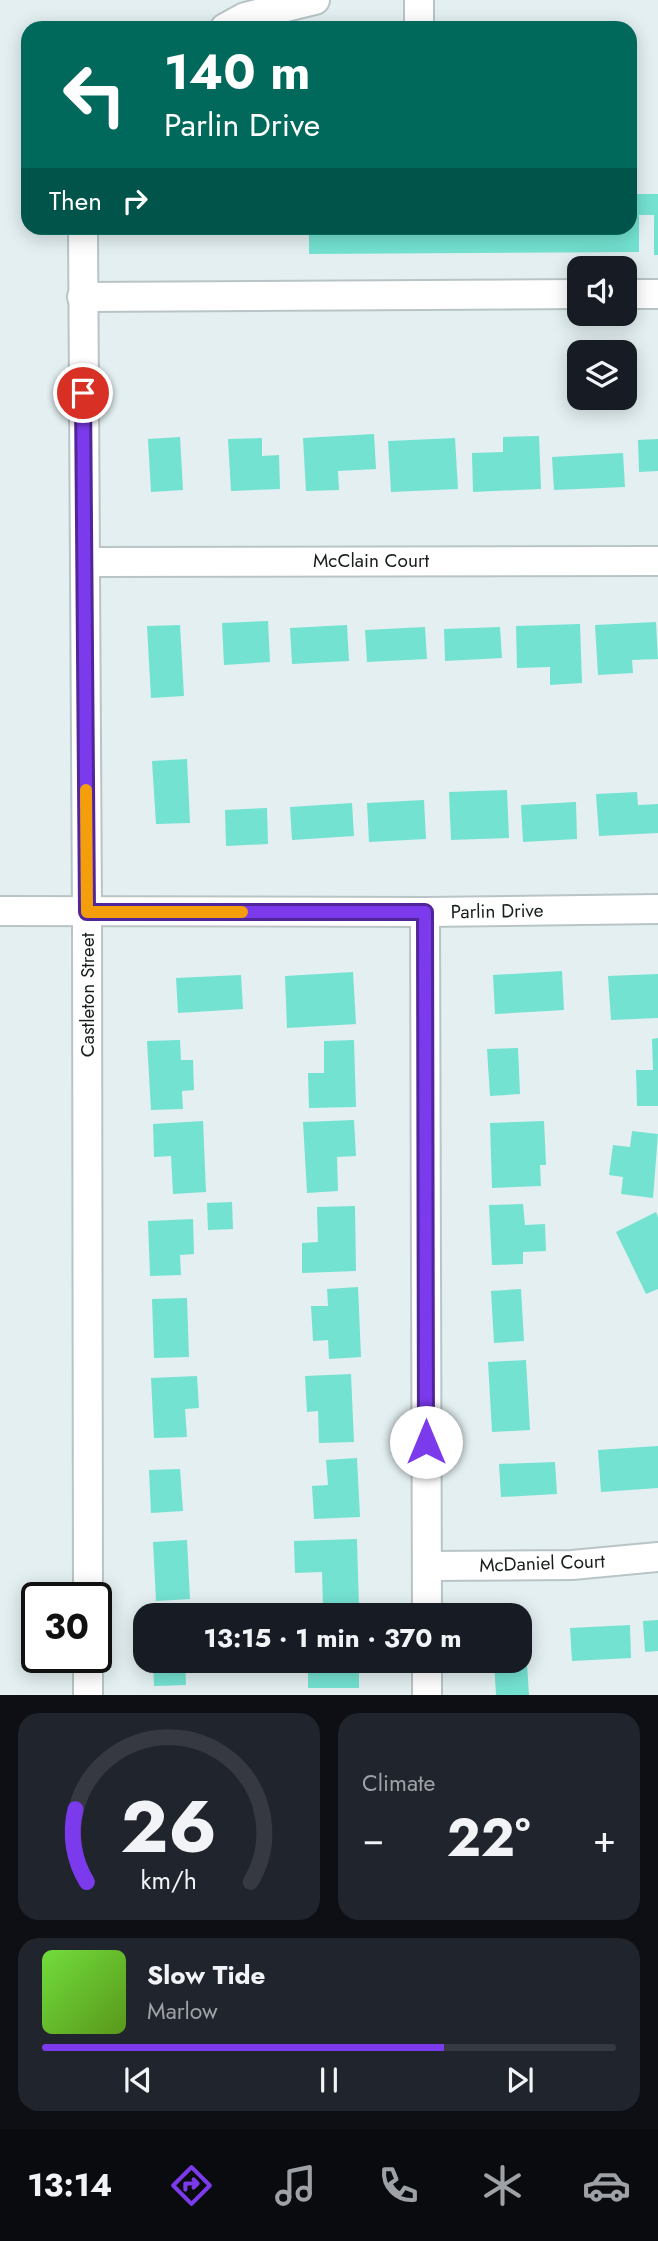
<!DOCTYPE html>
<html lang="en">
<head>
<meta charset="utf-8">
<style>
	:root { --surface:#171b24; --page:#20242c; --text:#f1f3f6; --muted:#9ea1a6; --line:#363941; --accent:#7c3aed }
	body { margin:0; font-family:Jost,sans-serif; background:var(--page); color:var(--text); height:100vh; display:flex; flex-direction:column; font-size:26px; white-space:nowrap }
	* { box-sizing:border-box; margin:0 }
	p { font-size:23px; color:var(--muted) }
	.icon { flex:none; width:38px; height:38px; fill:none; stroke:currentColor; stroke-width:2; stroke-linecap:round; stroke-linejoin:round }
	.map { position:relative; height:1695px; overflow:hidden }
	.panel { display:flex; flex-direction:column; gap:18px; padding:18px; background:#0d0f14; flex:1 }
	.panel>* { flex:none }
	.hud { position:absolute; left:21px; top:21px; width:616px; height:214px; border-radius:21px; box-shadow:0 4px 18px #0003; background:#00695c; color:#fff; overflow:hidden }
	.fabs { position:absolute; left:567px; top:256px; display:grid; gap:14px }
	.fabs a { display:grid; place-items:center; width:70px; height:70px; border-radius:14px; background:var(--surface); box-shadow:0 4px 18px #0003; font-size:35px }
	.speed { position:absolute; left:21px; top:1582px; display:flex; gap:14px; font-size:35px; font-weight:700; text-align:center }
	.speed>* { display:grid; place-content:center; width:91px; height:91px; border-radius:50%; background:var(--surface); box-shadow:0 4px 18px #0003; line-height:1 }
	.speed .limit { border:4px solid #111; border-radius:10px; background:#fff; color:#111 }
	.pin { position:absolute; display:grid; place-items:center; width:60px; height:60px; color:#fff; margin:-30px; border:4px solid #fff; border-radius:50%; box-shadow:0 2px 7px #0007 }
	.me { position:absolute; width:77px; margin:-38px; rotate:0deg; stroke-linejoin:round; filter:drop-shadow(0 0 5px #0008) }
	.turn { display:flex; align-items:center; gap:24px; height:147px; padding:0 28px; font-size:32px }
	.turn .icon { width:91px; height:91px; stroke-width:2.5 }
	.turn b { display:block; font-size:49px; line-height:60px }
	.then { display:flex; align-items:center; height:66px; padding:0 28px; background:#0003; gap:14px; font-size:26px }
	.big { font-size:52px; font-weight:700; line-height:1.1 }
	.panel .tile { flex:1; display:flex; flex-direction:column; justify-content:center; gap:10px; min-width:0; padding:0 24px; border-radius:21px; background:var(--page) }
	.panel .dial { align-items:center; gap:0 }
	.dial svg { height:182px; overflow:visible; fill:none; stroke:var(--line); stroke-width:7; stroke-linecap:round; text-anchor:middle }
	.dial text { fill:var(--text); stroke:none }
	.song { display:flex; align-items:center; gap:21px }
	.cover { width:84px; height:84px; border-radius:10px; background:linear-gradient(135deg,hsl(100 70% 55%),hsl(90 70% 35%)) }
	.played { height:7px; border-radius:4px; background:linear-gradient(90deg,var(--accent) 70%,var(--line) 70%) }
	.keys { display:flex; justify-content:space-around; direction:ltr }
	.heat { display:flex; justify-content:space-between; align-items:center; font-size:38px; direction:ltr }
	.panel .tiles { flex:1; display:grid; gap:18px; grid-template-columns:1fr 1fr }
	.tile:last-child { grid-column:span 2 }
	.trip { position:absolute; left:133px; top:1603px; width:399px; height:70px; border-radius:21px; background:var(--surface); box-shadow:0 4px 18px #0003; font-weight:700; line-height:70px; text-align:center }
	.tabs { display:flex; height:112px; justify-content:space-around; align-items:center; background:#090b0e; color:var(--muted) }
	.tabs .icon { width:49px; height:49px }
	.tabs .on { color:var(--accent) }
	.tabs b { font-size:32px; color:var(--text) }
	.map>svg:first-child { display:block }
	.building { fill:#74e2d1 }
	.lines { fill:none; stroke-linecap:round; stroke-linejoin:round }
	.minor-casing { stroke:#b9c4c6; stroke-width:32 }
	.minor { stroke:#fff; stroke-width:28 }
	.route-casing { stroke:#51269a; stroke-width:18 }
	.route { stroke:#7c3aed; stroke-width:12 }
	.slow { stroke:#f59e0b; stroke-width:12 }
	.labels { text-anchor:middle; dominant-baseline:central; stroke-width:5; stroke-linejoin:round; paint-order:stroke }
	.street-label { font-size:19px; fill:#171c1c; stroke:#fff }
</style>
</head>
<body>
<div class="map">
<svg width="658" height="1695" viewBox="0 0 658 1695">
	<rect width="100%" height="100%" fill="#e3eff1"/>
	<g class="building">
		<polygon points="630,194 658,194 658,255 654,255 654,215 639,215 639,252 309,254 309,230 266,230 266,228 630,228"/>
		<polygon points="374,434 376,469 338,471 339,490 306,491 303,438"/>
		<polygon points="539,436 541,489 473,492 472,453 503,452 503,437"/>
		<polygon points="180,437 183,490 151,492 148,439"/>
		<polygon points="262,438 262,456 279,455 280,489 231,491 228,439"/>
		<polygon points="455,438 458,489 391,492 388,441"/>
		<polygon points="658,439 658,471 639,472 638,440"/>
		<polygon points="623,453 625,487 554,490 552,457"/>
		<polygon points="268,621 270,662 224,665 222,623"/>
		<polygon points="656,622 658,659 632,660 633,673 598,675 595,625"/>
		<polygon points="580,624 582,683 550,685 550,667 517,668 516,626"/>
		<polygon points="180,625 184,696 151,698 147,626"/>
		<polygon points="347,625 349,661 292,664 290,628"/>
		<polygon points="425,627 427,659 367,662 365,630"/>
		<polygon points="500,627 502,658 445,661 444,629"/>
		<polygon points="187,759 190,823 156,824 152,761"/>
		<polygon points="507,790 509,838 451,840 449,792"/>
		<polygon points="637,792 638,805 658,804 658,833 599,836 596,794"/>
		<polygon points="424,800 426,839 369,842 367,803"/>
		<polygon points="576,802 577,839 523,842 521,805"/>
		<polygon points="352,803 354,836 292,840 290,807"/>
		<polygon points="267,808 268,844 226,846 225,810"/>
		<polygon points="562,971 564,1010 495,1014 493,975"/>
		<polygon points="353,972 356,1024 287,1028 285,976"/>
		<polygon points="658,974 658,1018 611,1020 608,976"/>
		<polygon points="241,975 243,1009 178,1013 176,978"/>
		<polygon points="658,1038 658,1106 637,1106 636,1070 653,1070 652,1039"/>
		<polygon points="180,1040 181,1060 193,1060 194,1090 182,1091 183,1109 151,1110 147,1041"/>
		<polygon points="354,1040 356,1107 309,1108 308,1073 324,1073 324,1041"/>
		<polygon points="518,1048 520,1094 490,1096 487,1049"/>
		<polygon points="354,1120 356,1156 337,1157 338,1191 307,1193 303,1122"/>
		<polygon points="203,1121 206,1192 173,1194 171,1156 154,1157 153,1124"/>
		<polygon points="544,1121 546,1165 540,1165 541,1186 492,1188 490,1123"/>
		<polygon points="632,1131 658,1134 653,1198 621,1194 623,1177 609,1175 613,1145 630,1147"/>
		<polygon points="232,1202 233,1229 208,1230 207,1203"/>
		<polygon points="523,1204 525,1225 545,1224 546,1251 523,1252 523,1264 492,1265 489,1205"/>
		<polygon points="355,1206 356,1271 302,1273 302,1243 318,1242 317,1207"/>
		<polygon points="656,1212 658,1217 658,1289 646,1294 616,1232"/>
		<polygon points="193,1219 194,1254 180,1255 181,1275 150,1276 148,1221"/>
		<polygon points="358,1287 361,1357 329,1359 328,1340 313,1341 311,1306 328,1306 327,1289"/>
		<polygon points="521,1289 524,1341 494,1343 491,1291"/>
		<polygon points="187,1298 189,1357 154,1358 152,1299"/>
		<polygon points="526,1360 530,1430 492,1432 488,1362"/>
		<polygon points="351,1374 354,1442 319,1443 318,1411 307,1412 305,1376"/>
		<polygon points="197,1376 199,1408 185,1409 187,1437 154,1438 151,1378"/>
		<polygon points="658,1446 658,1488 601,1492 598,1450"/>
		<polygon points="357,1458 360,1517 314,1519 312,1486 328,1485 326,1460"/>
		<polygon points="555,1462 557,1494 501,1497 499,1464"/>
		<polygon points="180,1469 183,1511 151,1513 149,1470"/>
		<polygon points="357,1539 359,1607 323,1608 322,1572 295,1573 294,1541"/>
		<polygon points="187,1540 190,1599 156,1601 153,1542"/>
		<polygon points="658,1620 658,1651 645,1652 643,1621"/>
		<polygon points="630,1625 631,1658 572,1661 570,1628"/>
		<polygon points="525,1632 529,1695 496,1695 494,1661 520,1661 520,1633"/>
		<polygon points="153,1661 185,1661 186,1685 154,1686"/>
		<rect x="308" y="1661" width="51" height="27"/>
	</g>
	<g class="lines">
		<g class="minor-casing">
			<g id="minor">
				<polyline points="225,28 245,17 315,0"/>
				<polyline points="419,28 419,0"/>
				<polyline points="83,228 87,912 88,1598"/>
				<polyline points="625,294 658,294"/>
				<polyline points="82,297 579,294"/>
				<polyline points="85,562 658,561"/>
				<polyline points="0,911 425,912 658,909"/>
				<polyline points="425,912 427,1615"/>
				<polyline points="427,1566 572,1565 658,1557"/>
				<polyline points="88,1657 88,1695"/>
				<polyline points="427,1661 427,1695"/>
			</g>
		</g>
		<use href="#minor" class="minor"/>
	</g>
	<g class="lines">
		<g class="route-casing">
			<polyline id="route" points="83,393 87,912 425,912 426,1442"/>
		</g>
		<use href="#route" class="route"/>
		<polyline class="slow" points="86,790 87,912 242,912"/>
	</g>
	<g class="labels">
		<g class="street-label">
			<text x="371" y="560">McClain Court</text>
			<text transform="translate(497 911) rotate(-1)">Parlin Drive</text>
			<text transform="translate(87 995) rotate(-90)">Castleton Street</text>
			<text transform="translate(542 1563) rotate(-2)">McDaniel Court</text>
		</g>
	</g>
</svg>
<div class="fabs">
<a><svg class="icon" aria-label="sound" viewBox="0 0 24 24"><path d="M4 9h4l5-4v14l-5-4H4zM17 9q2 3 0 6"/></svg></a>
<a><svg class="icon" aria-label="layers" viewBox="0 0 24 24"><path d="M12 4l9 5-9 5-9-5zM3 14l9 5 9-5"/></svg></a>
</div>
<div class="speed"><div class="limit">30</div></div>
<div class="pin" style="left:83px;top:393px;background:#d93025"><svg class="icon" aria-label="arrive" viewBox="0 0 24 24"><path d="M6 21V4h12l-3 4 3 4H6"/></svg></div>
<svg class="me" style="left:426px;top:1442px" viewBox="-20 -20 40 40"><circle r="19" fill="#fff"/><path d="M0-13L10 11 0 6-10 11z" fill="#7c3aed"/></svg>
<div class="trip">13:15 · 1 min · 370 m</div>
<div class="hud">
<div class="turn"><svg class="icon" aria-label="left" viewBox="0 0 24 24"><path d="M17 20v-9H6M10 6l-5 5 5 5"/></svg><div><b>140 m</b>Parlin Drive</div></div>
<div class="then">Then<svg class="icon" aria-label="right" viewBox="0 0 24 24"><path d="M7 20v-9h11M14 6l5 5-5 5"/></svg></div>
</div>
</div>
<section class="panel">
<div class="tiles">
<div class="tile dial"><svg viewBox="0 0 100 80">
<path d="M14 69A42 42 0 1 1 86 69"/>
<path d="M14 69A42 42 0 0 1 9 37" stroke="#7c3aed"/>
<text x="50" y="56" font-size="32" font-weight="700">26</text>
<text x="50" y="72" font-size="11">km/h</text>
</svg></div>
<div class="tile"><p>Climate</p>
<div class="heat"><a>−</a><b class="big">22°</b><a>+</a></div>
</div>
<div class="tile">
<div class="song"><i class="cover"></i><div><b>Slow Tide</b><p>Marlow</p></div></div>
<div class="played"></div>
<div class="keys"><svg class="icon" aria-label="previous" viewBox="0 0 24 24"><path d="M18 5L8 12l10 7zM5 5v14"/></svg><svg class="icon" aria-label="pause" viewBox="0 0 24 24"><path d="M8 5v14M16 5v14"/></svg><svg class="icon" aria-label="next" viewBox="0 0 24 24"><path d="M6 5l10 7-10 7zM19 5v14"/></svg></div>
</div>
</div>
</section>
<nav class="tabs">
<b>13:14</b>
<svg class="icon on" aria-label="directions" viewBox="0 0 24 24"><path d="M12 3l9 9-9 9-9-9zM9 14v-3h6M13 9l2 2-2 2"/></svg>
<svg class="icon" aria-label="music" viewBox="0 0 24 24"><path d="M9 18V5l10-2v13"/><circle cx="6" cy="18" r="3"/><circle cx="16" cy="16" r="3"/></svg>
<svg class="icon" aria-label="phone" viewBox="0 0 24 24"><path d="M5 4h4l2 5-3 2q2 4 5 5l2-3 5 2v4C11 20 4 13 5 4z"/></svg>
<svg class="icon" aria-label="climate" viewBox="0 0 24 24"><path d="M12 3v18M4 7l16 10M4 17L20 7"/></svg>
<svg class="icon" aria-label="car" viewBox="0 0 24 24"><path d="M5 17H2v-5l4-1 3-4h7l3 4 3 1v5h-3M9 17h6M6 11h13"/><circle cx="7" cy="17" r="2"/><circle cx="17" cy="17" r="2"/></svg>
</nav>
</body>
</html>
